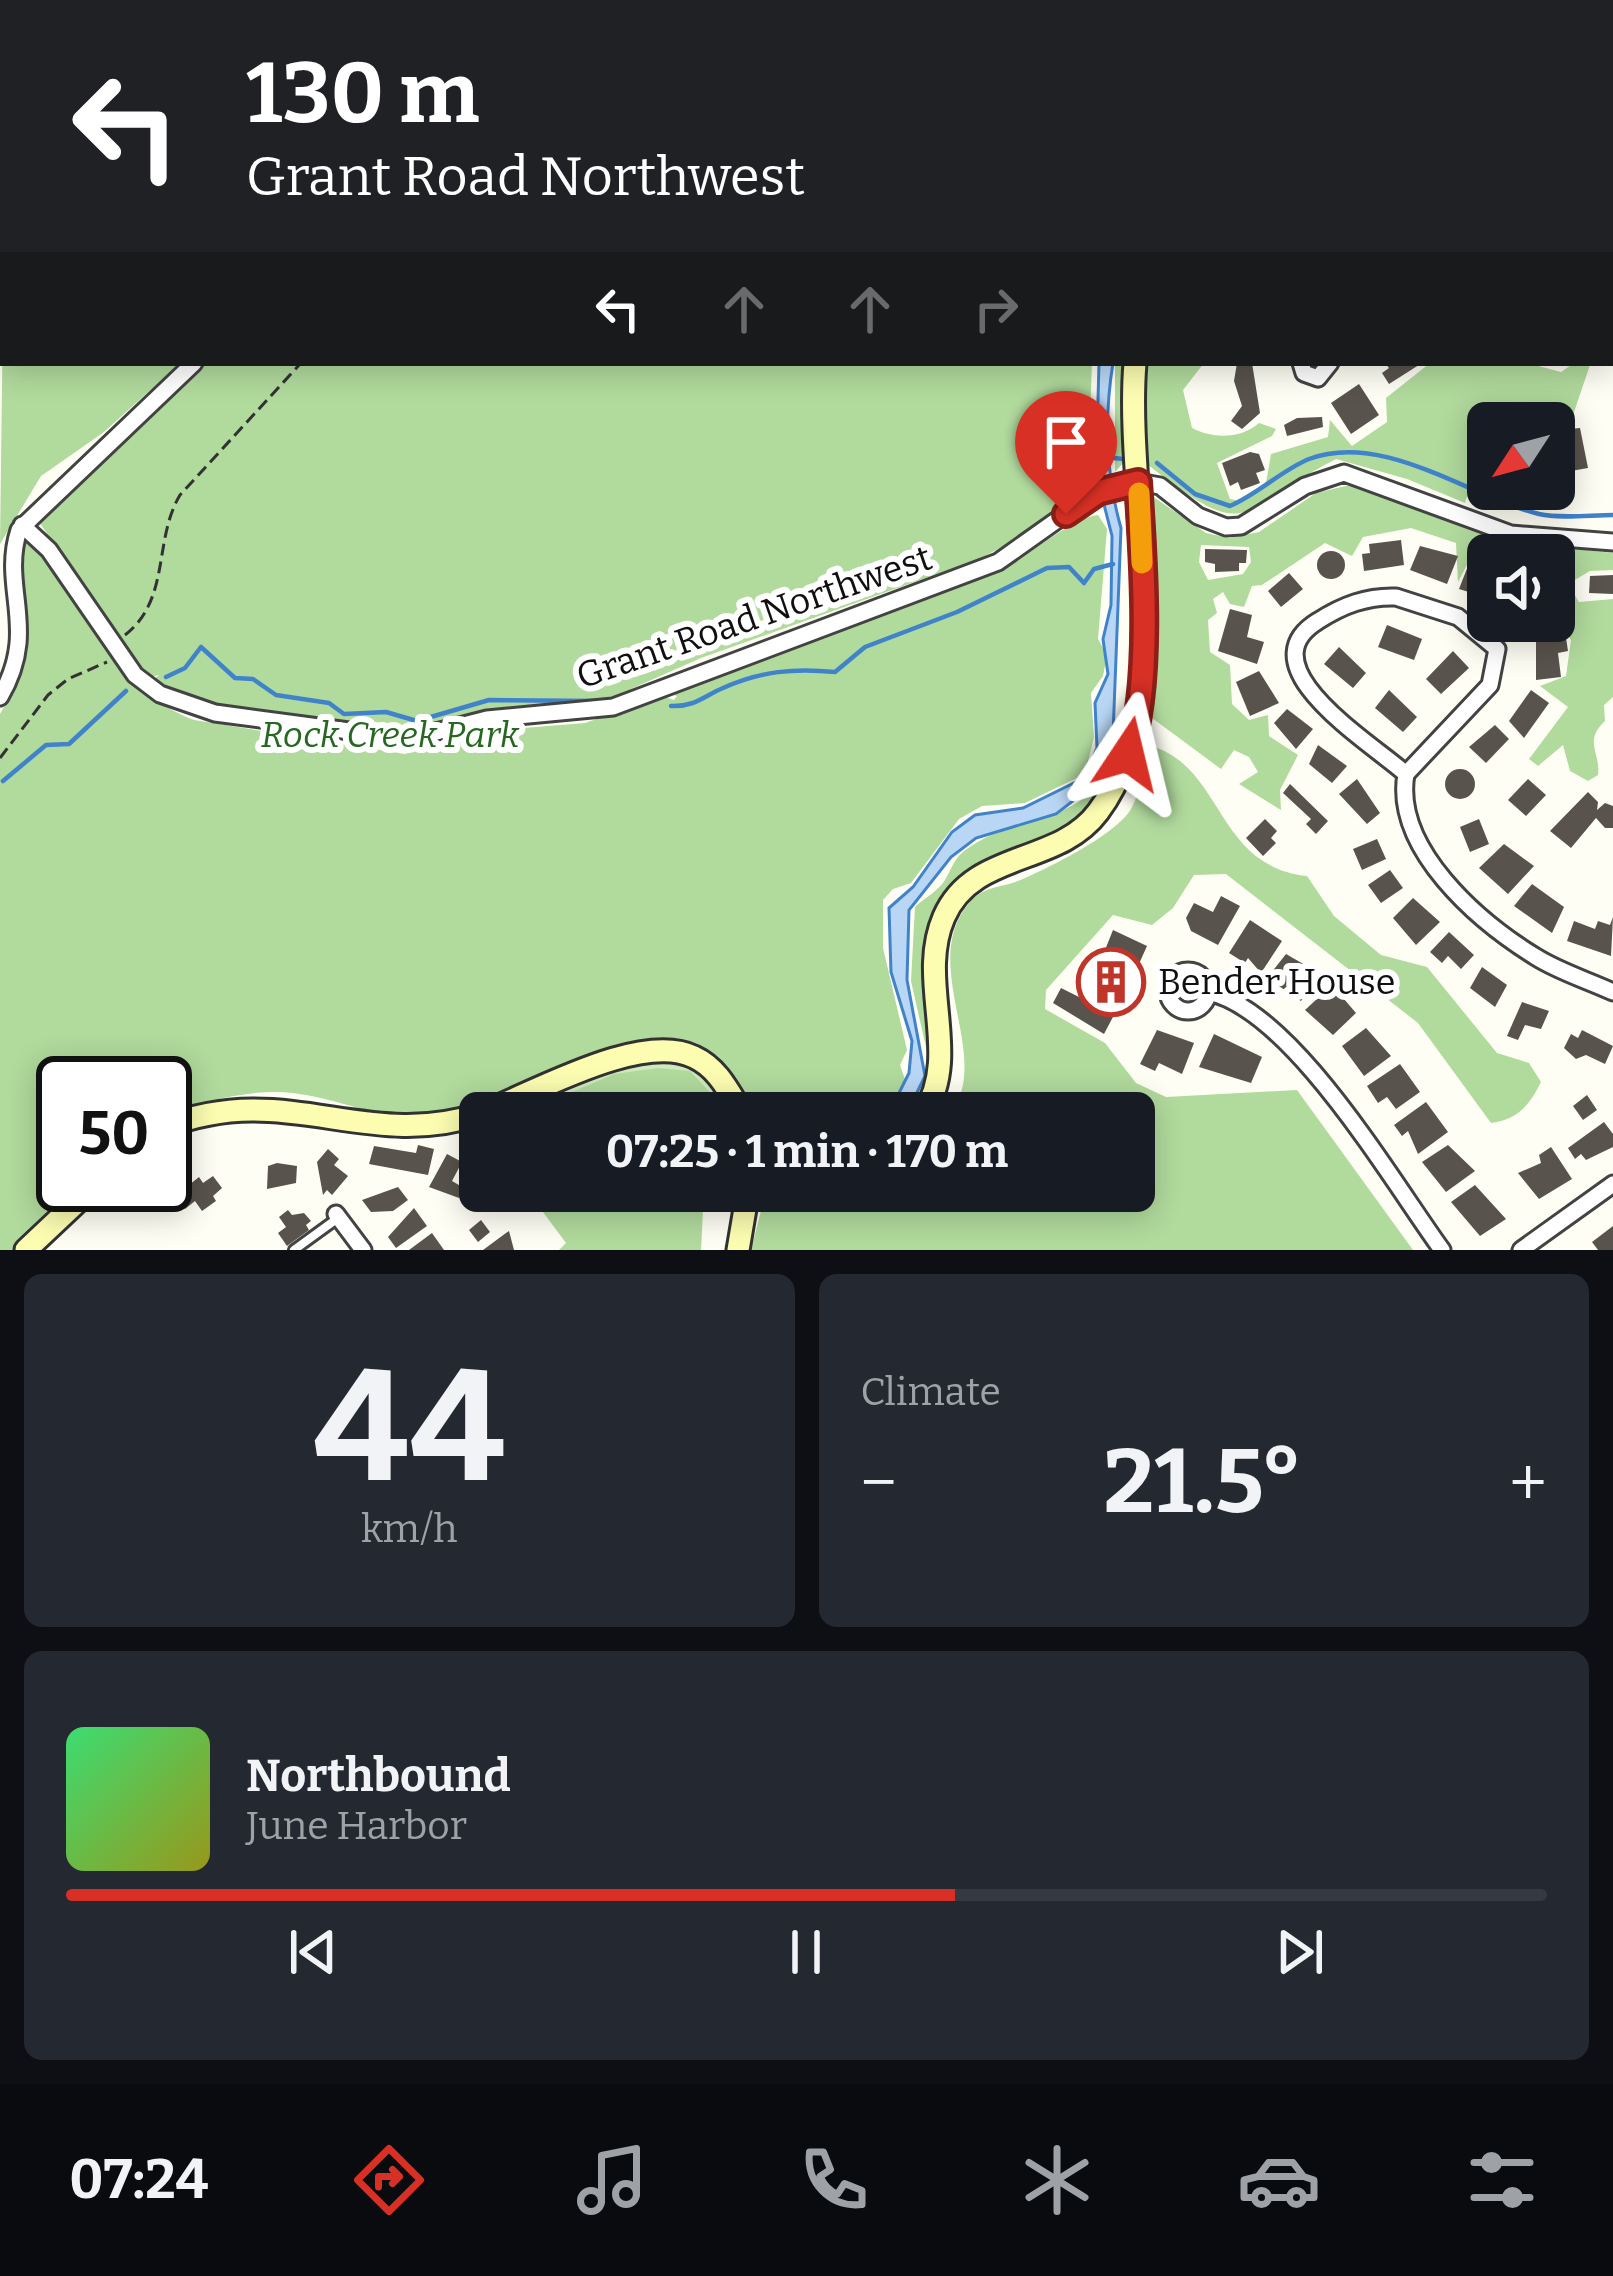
<!DOCTYPE html>
<html lang="en">
<head>
<meta charset="utf-8">
<style>
	:root { --surface:#171b24; --page:#242831; --text:#f1f3f6; --muted:#9ea1a6; --line:#363941; --accent:#d93025 }
	body { margin:0; font-family:Bitter,serif; background:var(--page); color:var(--text); height:100vh; display:flex; flex-direction:column; font-size:45px; white-space:nowrap }
	* { box-sizing:border-box; margin:0 }
	p { font-size:39px; color:var(--muted) }
	.icon { flex:none; width:66px; height:66px; fill:none; stroke:currentColor; stroke-width:2; stroke-linecap:round; stroke-linejoin:round }
	.map { position:relative; height:1250px; overflow:hidden }
	.panel { display:flex; flex-direction:column; gap:24px; padding:24px; background:#0d0f14; flex:1 }
	.panel>* { flex:none }
	.banner { position:absolute; left:0px; top:0px; width:1614px; height:366px; box-shadow:0 6px 30px #0003; background:#202124; color:#fff; overflow:hidden }
	.needle { width:78px; rotate:234deg }
	.buttons { position:absolute; left:1467px; top:402px; display:grid; gap:24px }
	.buttons a { display:grid; place-items:center; width:108px; height:108px; border-radius:18px; background:var(--surface); box-shadow:0 6px 30px #0003; font-size:60px }
	.speed { position:absolute; left:36px; top:1056px; display:flex; gap:24px; font-size:60px; font-weight:700; text-align:center }
	.speed>* { display:grid; place-content:center; width:156px; height:156px; border-radius:50%; background:var(--surface); box-shadow:0 6px 30px #0003; line-height:1 }
	.speed .limit { border:6px solid #111; border-radius:18px; background:#fff; color:#111 }
	.pin { position:absolute; display:grid; place-items:center; width:102px; height:102px; color:#fff; margin:-123px -51px; border-radius:50% 50% 50% 0; rotate:-45deg; box-shadow:0 0 12px #0007 }
	.pin .icon { rotate:45deg }
	.me { position:absolute; width:132px; margin:-66px; rotate:10deg; stroke-linejoin:round; filter:drop-shadow(0 0 9px #0008) }
	.turn { display:flex; align-items:center; gap:42px; height:252px; padding:0 48px; font-size:54px }
	.turn .icon { width:156px; height:156px; stroke-width:2.5 }
	.turn b { display:block; font-size:84px; line-height:102px }
	.lanes { display:flex; align-items:center; height:114px; padding:0 48px; background:#0003; justify-content:center; gap:60px; direction:ltr }
	.lanes .off { opacity:.35 }
	.big { font-size:90px; font-weight:700; line-height:1.1 }
	.panel .tile { flex:1; display:flex; flex-direction:column; justify-content:center; gap:18px; min-width:0; padding:0 42px; border-radius:18px; background:var(--page) }
	.panel .dial { align-items:center; gap:0 }
	.dial b { font-size:156px; line-height:1 }
	.song { display:flex; align-items:center; gap:36px }
	.cover { width:144px; height:144px; border-radius:18px; background:linear-gradient(135deg,hsl(140 70% 55%),hsl(60 70% 35%)) }
	.played { height:12px; border-radius:6px; background:linear-gradient(90deg,var(--accent) 60%,var(--line) 60%) }
	.keys { display:flex; justify-content:space-around; direction:ltr }
	.heat { display:flex; justify-content:space-between; align-items:center; font-size:66px; direction:ltr }
	.panel .tiles { flex:1; display:grid; gap:24px; grid-template-columns:1fr 1fr }
	.tile:last-child { grid-column:span 2 }
	.trip { position:absolute; left:459px; top:1092px; width:696px; height:120px; border-radius:18px; background:var(--surface); box-shadow:0 6px 30px #0003; font-weight:700; line-height:120px; text-align:center }
	.dock { display:flex; height:192px; justify-content:space-around; align-items:center; background:#090b0e; color:var(--muted) }
	.dock .icon { width:84px; height:84px }
	.dock .selected { color:var(--accent) }
	.dock b { font-size:54px; color:var(--text) }
	.map>svg:first-child { display:block }
	.green { fill:#cfeabd }
	.forest { fill:#b1da9d; fill-rule:evenodd }
	.water { fill:#b9d7f5; stroke:#4183cb; stroke-width:3 }
	.lines { fill:none; stroke-linecap:round; stroke-linejoin:round }
	.stream { stroke:#4183cb; stroke-width:4.5 }
	.building { fill:#59534d }
	.lane-casing { stroke:#434343; stroke-width:14 }
	.street-casing { stroke:#434343; stroke-width:21 }
	.secondary-casing { stroke:#323232; stroke-width:27 }
	.path { stroke:#323232; stroke-width:3; stroke-dasharray:12 6; stroke-linecap:butt }
	.lane { stroke:#fff; stroke-width:8 }
	.street { stroke:#fff; stroke-width:15 }
	.secondary { stroke:#fcfdb1; stroke-width:21 }
	.route-casing { stroke:#8d1f18; stroke-width:30 }
	.route { stroke:#d93025; stroke-width:21 }
	.slow { stroke:#f59e0b; stroke-width:21 }
	.labels { text-anchor:middle; dominant-baseline:central; stroke-width:12; stroke-linejoin:round; paint-order:stroke }
	.street-label { font-size:36px; fill:#101010; stroke:#fff }
	.park-label { font-size:36px; font-style:italic; fill:#266820; stroke:#fff }
	.poi-label { font-size:36px; fill:#101010; stroke:#fff; text-anchor:start }
</style>
</head>
<body>
<div class="map">
<svg width="1613" height="1250" viewBox="0 0 1613 1250">
	<rect width="100%" height="100%" fill="#fffef4"/>
	<polygon class="green" points="674,1054 712,1077 734,1113 496,1113 598,1068"/>
	<g class="forest">
		<polygon points="363,0 1256,0 1258,3 363,3"/>
		<polygon points="3,309 3,363 180,363 104,432 41,476 0,544"/>
		<path d="M205,363H1092L1088,470L1094,479L1019,538L979,559L701,658L615,696L586,703L488,709L411,730H386C311,717 220,720 154,679L159,675L151,677L143,671L39,522Z"/>
		<polygon points="1115,363 1124,363 1126,460 1115,472"/>
		<path d="M1145,363H1204L1183,390L1192,428C1213,439 1241,439 1259,423L1276,429L1272,436L1217,463L1230,499L1240,501L1266,483L1271,454L1328,437L1330,420L1352,446L1387,422L1386,398L1430,363H1527L1561,372L1574,363L1590,365L1572,418L1488,423L1465,503L1407,479L1336,459C1233,512 1253,547 1147,464Z"/>
		<path d="M1354,484L1502,541L1613,553V570L1590,571L1573,581L1571,589L1579,602L1613,599V697L1604,705L1605,721C1583,741 1601,753 1598,775L1588,781L1570,771L1563,745L1538,766L1529,759L1568,707L1540,686L1566,676L1571,640L1565,631L1531,637L1554,621V555H1488V563L1471,557L1458,582L1456,543L1411,528L1363,537L1352,556L1325,543L1262,585L1252,586L1244,607L1230,604L1223,592L1213,599L1217,613L1208,620L1210,652L1230,665L1232,704L1249,720L1268,715L1269,736L1298,755L1280,790L1281,810L1239,784L1258,772L1249,757L1234,750L1221,769L1152,718V496L1206,533L1229,538L1259,532L1316,493ZM1201,545L1249,547L1251,562L1243,574L1208,580L1199,562Z"/>
		<path d="M1098,515L1107,529L1098,639L1107,655L1103,676L1091,693L1094,737L1085,774L1025,803L982,806L959,819L911,883L893,889L883,900V948L907,1050L900,1065L907,1085C891,1104 853,1120 827,1113C814,1110 797,1097 783,1092L750,1103C730,1075 708,1038 668,1038C584,1038 515,1103 433,1115C383,1123 346,1100 299,1094C257,1087 204,1100 165,1117V1083H63V1185H80L14,1250H0V714C49,631 8,615 24,536C90,600 99,683 194,720L405,754L474,732L585,723L662,696L674,700L677,696L668,693L992,575C1020,561 1075,516 1098,515Z"/>
		<path d="M1122,729C1121,748 1115,765 1105,782C1060,862 976,832 938,902C908,956 938,1010 930,1065L911,981L915,907C923,899 935,893 943,883C950,873 953,860 963,852C1020,806 1107,833 1116,730Z"/>
		<path d="M1151,746C1224,767 1215,866 1307,876L1334,916L1381,955L1427,967L1497,1053L1529,1063L1541,1082C1529,1106 1518,1119 1491,1123L1418,1023L1226,874L1194,875L1173,908L1152,925L1113,915L1046,990L1045,1009L1105,1043L1136,1083L1166,1097L1297,1090L1413,1250H751L764,1199L772,1191H1134V1113H950C995,1058 916,963 970,902C984,886 1000,888 1018,881C1045,870 1120,833 1132,807C1141,789 1145,766 1151,746Z"/>
		<polygon points="658,1068 690,1071 718,1101 721,1113 524,1113 614,1074"/>
		<polygon points="537,1191 704,1191 701,1250 559,1250 566,1243 537,1204"/>
	</g>
	<path class="water" d="M1099,363H1113C1104,417 1106,476 1121,528L1113,735L1102,767L1082,794L1056,814L976,838L951,857L909,910L907,980L925,1076L910,1107L865,1113L894,1103L909,1073L912,1041L891,972L889,908L913,887L952,832L975,815L1023,808L1084,778L1097,748L1095,703L1108,674L1103,639L1111,605L1112,536L1096,473Z"/>
	<g class="lines">
		<g class="stream">
			<polyline points="1105,457 1123,459"/>
			<path d="M1157,463L1195,494L1230,506C1258,494 1282,470 1309,459C1384,431 1469,497 1539,514C1561,519 1590,515 1613,515"/>
			<polyline points="166,677 185,668 201,647 235,678 253,679 276,695 329,703 344,714 386,712 417,721 489,700 598,701"/>
			<path d="M671,706C695,707 704,696 723,688C761,671 794,668 835,672L865,647L957,612L1047,568L1069,567L1084,583L1094,569L1113,564"/>
			<polyline points="3,781 46,745 69,744 126,691"/>
		</g>
	</g>
	<g class="building">
		<polygon points="1237,363 1252,363 1260,413 1242,429 1231,421 1242,406 1234,381"/>
		<polygon points="1385,363 1422,363 1389,384 1382,373 1389,368"/>
		<polygon points="1359,384 1379,415 1351,434 1331,403"/>
		<polygon points="1322,417 1323,427 1287,436 1284,425 1297,418"/>
		<polygon points="1569,422 1570,429 1580,428 1588,468 1571,471 1569,459 1554,455 1554,425"/>
		<polygon points="1250,452 1259,454 1265,470 1256,473 1260,483 1241,490 1238,482 1230,486 1222,463"/>
		<polygon points="1401,540 1404,565 1364,571 1362,554 1370,553 1369,544"/>
		<polygon points="1420,546 1458,556 1447,584 1410,570"/>
		<polygon points="1205,549 1247,550 1246,563 1239,563 1239,571 1215,572 1215,564 1205,562"/>
		<circle cx="1331" cy="565" r="14"/>
		<polygon points="1468,566 1488,577 1488,598 1459,589"/>
		<polygon points="1289,573 1303,589 1281,607 1268,591"/>
		<polygon points="1613,575 1613,594 1589,593 1590,576"/>
		<polygon points="1230,609 1252,615 1247,637 1264,642 1257,664 1218,651"/>
		<polygon points="1387,625 1422,639 1414,660 1378,647"/>
		<polygon points="1566,638 1568,651 1558,653 1561,677 1536,680 1536,642"/>
		<polygon points="1339,647 1366,673 1353,688 1324,664"/>
		<polygon points="1453,651 1469,668 1441,694 1426,679"/>
		<polygon points="1259,671 1279,703 1250,716 1236,682"/>
		<polygon points="1389,690 1417,717 1403,732 1375,708"/>
		<polygon points="1531,690 1549,703 1524,738 1509,721"/>
		<polygon points="1287,709 1313,729 1296,749 1274,723"/>
		<polygon points="1495,725 1509,739 1486,763 1469,747"/>
		<polygon points="1318,745 1347,766 1332,783 1309,764"/>
		<circle cx="1460" cy="784" r="15"/>
		<polygon points="1357,779 1380,813 1367,824 1339,794"/>
		<polygon points="1528,779 1546,795 1526,816 1508,800"/>
		<polygon points="1290,784 1328,821 1316,834 1306,824 1311,819 1283,793"/>
		<polygon points="1588,792 1598,802 1597,810 1605,803 1613,806 1613,828 1605,828 1596,818 1571,848 1550,831"/>
		<polygon points="1265,819 1277,831 1271,838 1276,843 1263,856 1246,838"/>
		<polygon points="1479,819 1489,844 1470,852 1460,827"/>
		<polygon points="1377,839 1386,859 1362,870 1353,849"/>
		<polygon points="1504,844 1534,866 1508,894 1479,868"/>
		<polygon points="1390,870 1403,888 1381,903 1368,885"/>
		<polygon points="1532,884 1564,907 1552,933 1514,906"/>
		<polygon points="1221,896 1240,906 1218,945 1191,931 1186,918 1194,903 1213,912"/>
		<polygon points="1413,898 1440,922 1416,945 1393,918"/>
		<polygon points="1613,917 1611,956 1567,941 1574,921 1595,929 1598,921 1610,925"/>
		<polygon points="1250,920 1282,941 1261,973 1248,958 1245,963 1229,953"/>
		<polygon points="1113,930 1147,946 1138,966 1128,961 1122,973 1132,978 1120,1002 1111,998 1105,1010 1114,1015 1104,1034 1053,1003 1061,988 1085,1000"/>
		<polygon points="1449,932 1474,955 1461,969 1448,956 1442,963 1430,952"/>
		<polygon points="1286,954 1319,973 1301,1001 1267,978"/>
		<polygon points="1482,967 1507,985 1495,1007 1470,988"/>
		<polygon points="1332,985 1356,1013 1333,1035 1305,1010"/>
		<polygon points="1522,1002 1549,1011 1541,1029 1525,1025 1518,1040 1507,1036"/>
		<polygon points="1366,1028 1391,1056 1364,1076 1342,1046"/>
		<polygon points="1157,1030 1194,1043 1182,1074 1159,1063 1155,1071 1140,1064"/>
		<polygon points="1582,1030 1613,1046 1605,1064 1586,1055 1576,1059 1564,1048 1571,1034 1578,1038"/>
		<polygon points="1214,1034 1262,1057 1251,1083 1199,1067"/>
		<polygon points="1400,1064 1420,1092 1396,1109 1387,1097 1378,1103 1367,1086"/>
		<polygon points="1587,1095 1597,1110 1583,1120 1573,1106"/>
		<polygon points="1426,1102 1448,1132 1418,1154 1408,1131 1402,1136 1394,1125"/>
		<polygon points="1604,1122 1613,1134 1613,1147 1586,1160 1581,1154 1575,1159 1568,1148"/>
		<polygon points="418,1145 434,1149 428,1175 369,1164 374,1146 416,1153"/>
		<polygon points="1448,1145 1475,1171 1446,1192 1422,1162"/>
		<polygon points="1551,1147 1572,1179 1539,1199 1518,1173 1541,1163 1539,1155"/>
		<polygon points="328,1149 339,1159 334,1165 348,1176 332,1195 327,1190 323,1195 317,1162"/>
		<polygon points="447,1154 462,1162 452,1181 464,1188 459,1198 429,1187"/>
		<polygon points="277,1163 297,1166 296,1183 267,1189 268,1166"/>
		<polygon points="213,1176 222,1188 213,1196 216,1201 202,1211 195,1201 185,1209 175,1196 199,1177 203,1183"/>
		<polygon points="1475,1185 1506,1219 1480,1236 1451,1202"/>
		<polygon points="398,1187 408,1200 393,1211 371,1212 362,1200"/>
		<polygon points="414,1208 427,1226 396,1248 388,1237"/>
		<polygon points="288,1210 292,1215 304,1213 311,1221 306,1225 309,1230 287,1246 278,1233 286,1227 279,1217"/>
		<polygon points="481,1220 490,1232 478,1242 469,1230"/>
		<polygon points="1613,1226 1613,1250 1598,1250 1592,1242"/>
		<polygon points="509,1231 514,1250 483,1250 506,1233"/>
		<polygon points="432,1233 444,1250 409,1250"/>
	</g>
	<g class="lines">
		<g class="lane-casing">
			<g id="lane">
				<polyline points="0,55 3,63"/>
				<polyline points="1611,104 1613,104"/>
				<polyline points="294,1250 338,1218"/>
			</g>
		</g>
		<g class="street-casing">
			<g id="street">
				<polyline points="36,0 38,3"/>
				<polyline points="355,3 356,0"/>
				<polyline points="1611,265 1613,265"/>
				<polyline points="0,298 3,298"/>
				<polyline points="1301,363 1304,373 1318,378 1330,363"/>
				<polyline points="22,525 49,550 135,675 160,694 215,713 409,739 487,719 613,707 998,562 1091,496 1138,482 1160,486 1198,516 1226,527 1241,526 1305,486 1344,473 1511,534 1613,542"/>
				<path d="M1396,597L1458,617L1497,649L1490,685L1406,774C1370,742 1244,666 1318,621C1343,605 1367,596 1396,597Z"/>
				<path d="M0,697C40,629 0,588 19,530L194,363"/>
				<path d="M1406,774C1393,849 1479,922 1536,957C1560,972 1587,980 1613,992"/>
				<circle cx="1188" cy="991" r="20"/>
				<path d="M1207,992C1291,1008 1391,1180 1442,1250"/>
				<polyline points="336,1214 363,1250"/>
				<polyline points="1521,1250 1613,1184"/>
			</g>
		</g>
		<g class="secondary-casing">
			<g id="secondary">
				<polyline points="1286,0 1287,3"/>
				<path d="M482,1113C534,1093 641,1031 694,1057C718,1068 729,1092 742,1113"/>
				<path d="M924,1113C962,1053 916,981 944,917C973,850 1058,866 1098,812C1181,702 1124,493 1135,363"/>
				<path d="M165,1127C285,1079 366,1152 480,1114"/>
				<polyline points="26,1250 95,1185"/>
				<polyline points="738,1250 748,1191"/>
			</g>
		</g>
		<g class="path">
			<polyline points="419,0 419,3"/>
			<polyline points="711,0 716,3"/>
			<polyline points="406,3 408,0"/>
			<polyline points="816,3 833,0"/>
			<polyline points="0,219 3,220"/>
			<path d="M125,635C171,599 153,540 180,495L301,363"/>
			<polyline points="0,758 48,695 68,679 107,662"/>
		</g>
		<use href="#lane" class="lane"/>
		<use href="#street" class="street"/>
		<use href="#secondary" class="secondary"/>
	</g>
	<g class="lines">
		<g class="route-casing">
			<path id="route" d="M1066,514L1098,492L1138,482C1143,554 1153,689 1128,754"/>
		</g>
		<use href="#route" class="route"/>
		<polyline class="slow" points="1139,493 1142,563"/>
	</g>
	<defs>
		<g id="building-ring" transform="scale(3.45)"><circle r="9.5" fill="#fff" stroke="#bf3529" stroke-width="1.5"/><path d="M-4-6H4V6H1V3H-1V6H-4ZM-2.5-4.3h1.7v1.8h-1.7ZM.8-4.3h1.7v1.8H.8ZM-2.5-1h1.7V.8h-1.7ZM.8-1h1.7V.8H.8Z" fill="#bf3529"/></g>
	</defs>
	<g fill-rule="evenodd">
		<use href="#building-ring" x="1111" y="982"/>
	</g>
	<g class="labels">
		<g class="street-label">
			<text transform="translate(754 617) rotate(-19)">Grant Road Northwest</text>
		</g>
		<g class="park-label">
			<text x="390" y="735">Rock Creek Park</text>
		</g>
		<g class="poi-label">
			<text x="1158" y="982">Bender House</text>
		</g>
	</g>
</svg>
<div class="buttons">
<a><svg class="needle" viewBox="-14 -14 28 28"><path d="M0-13l5 13h-10z" fill="#e53935"/><path d="M0 13l5-13h-10z" fill="#9ea1a6"/></svg></a>
<a><svg class="icon" aria-label="sound" viewBox="0 0 24 24"><path d="M4 9h4l5-4v14l-5-4H4zM17 9q2 3 0 6"/></svg></a>
</div>
<div class="speed"><div class="limit">50</div></div>
<div class="pin" style="left:1066px;top:514px;background:#d93025"><svg class="icon" aria-label="arrive" viewBox="0 0 24 24"><path d="M6 21V4h12l-3 4 3 4H6"/></svg></div>
<svg class="me" style="left:1128px;top:754px" viewBox="-20 -20 40 40"><path d="M0-17L14 15 0 8-14 15z" fill="#d93025" stroke="#fff" stroke-width="4"/></svg>
<div class="trip">07:25 · 1 min · 170 m</div>
<div class="banner">
<div class="turn"><svg class="icon" aria-label="left" viewBox="0 0 24 24"><path d="M17 20v-9H6M10 6l-5 5 5 5"/></svg><div><b>130 m</b>Grant Road Northwest</div></div>
<div class="lanes"><svg class="icon" aria-label="left" viewBox="0 0 24 24"><path d="M17 20v-9H6M10 6l-5 5 5 5"/></svg><svg class="icon off" aria-label="ahead" viewBox="0 0 24 24"><path d="M12 20V5M6 11l6-6 6 6"/></svg><svg class="icon off" aria-label="ahead" viewBox="0 0 24 24"><path d="M12 20V5M6 11l6-6 6 6"/></svg><svg class="icon off" aria-label="right" viewBox="0 0 24 24"><path d="M7 20v-9h11M14 6l5 5-5 5"/></svg></div>
</div>
</div>
<section class="panel">
<div class="tiles">
<div class="tile dial"><b>44</b><p>km/h</p></div>
<div class="tile"><p>Climate</p>
<div class="heat"><a>−</a><b class="big">21.5°</b><a>+</a></div>
</div>
<div class="tile">
<div class="song"><i class="cover"></i><div><b>Northbound</b><p>June Harbor</p></div></div>
<div class="played"></div>
<div class="keys"><svg class="icon" aria-label="previous" viewBox="0 0 24 24"><path d="M18 5L8 12l10 7zM5 5v14"/></svg><svg class="icon" aria-label="pause" viewBox="0 0 24 24"><path d="M8 5v14M16 5v14"/></svg><svg class="icon" aria-label="next" viewBox="0 0 24 24"><path d="M6 5l10 7-10 7zM19 5v14"/></svg></div>
</div>
</div>
</section>
<nav class="dock">
<b>07:24</b>
<svg class="icon selected" aria-label="directions" viewBox="0 0 24 24"><path d="M12 3l9 9-9 9-9-9zM9 14v-3h6M13 9l2 2-2 2"/></svg>
<svg class="icon" aria-label="music" viewBox="0 0 24 24"><path d="M9 18V5l10-2v13"/><circle cx="6" cy="18" r="3"/><circle cx="16" cy="16" r="3"/></svg>
<svg class="icon" aria-label="phone" viewBox="0 0 24 24"><path d="M5 4h4l2 5-3 2q2 4 5 5l2-3 5 2v4C11 20 4 13 5 4z"/></svg>
<svg class="icon" aria-label="climate" viewBox="0 0 24 24"><path d="M12 3v18M4 7l16 10M4 17L20 7"/></svg>
<svg class="icon" aria-label="car" viewBox="0 0 24 24"><path d="M5 17H2v-5l4-1 3-4h7l3 4 3 1v5h-3M9 17h6M6 11h13"/><circle cx="7" cy="17" r="2"/><circle cx="17" cy="17" r="2"/></svg>
<svg class="icon" aria-label="filters" viewBox="0 0 24 24"><path d="M4 7h16M4 17h16"/><circle cx="9" cy="7" r="2"/><circle cx="15" cy="17" r="2"/></svg>
</nav>
</body>
</html>
